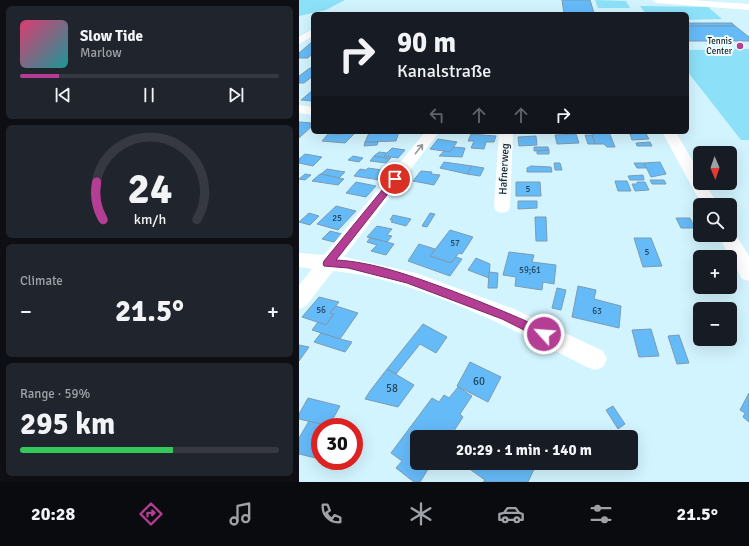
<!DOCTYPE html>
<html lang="en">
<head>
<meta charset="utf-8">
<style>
	:root { --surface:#171b24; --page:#20242c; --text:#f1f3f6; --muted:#9ea1a6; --line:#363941; --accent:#b53e95 }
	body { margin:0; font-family:Signika,sans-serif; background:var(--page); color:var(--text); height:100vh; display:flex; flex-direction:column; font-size:15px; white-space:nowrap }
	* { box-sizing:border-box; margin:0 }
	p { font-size:13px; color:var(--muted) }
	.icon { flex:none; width:22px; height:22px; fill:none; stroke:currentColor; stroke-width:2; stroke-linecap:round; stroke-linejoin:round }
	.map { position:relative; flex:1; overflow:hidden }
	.drawer { display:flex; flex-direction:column; gap:6px; padding:6px; background:#0d0f14; width:299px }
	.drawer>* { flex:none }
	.banner { position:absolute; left:12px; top:12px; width:378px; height:122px; border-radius:6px; box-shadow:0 4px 16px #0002; background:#171b24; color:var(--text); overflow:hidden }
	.needle { width:26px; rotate:178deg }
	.buttons { position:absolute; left:394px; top:146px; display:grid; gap:8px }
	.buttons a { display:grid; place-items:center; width:44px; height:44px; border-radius:6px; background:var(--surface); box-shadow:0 4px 16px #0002; font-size:20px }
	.speed { position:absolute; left:12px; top:418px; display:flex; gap:8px; font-size:20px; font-weight:700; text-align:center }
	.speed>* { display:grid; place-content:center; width:52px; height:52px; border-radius:50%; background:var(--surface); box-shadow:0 4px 16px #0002; line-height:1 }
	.speed .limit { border:6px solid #d22; background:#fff; color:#111 }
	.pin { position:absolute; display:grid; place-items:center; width:34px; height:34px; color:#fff; margin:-17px; border:2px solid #fff; border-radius:50%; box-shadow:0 1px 4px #0007 }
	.me { position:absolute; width:44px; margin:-22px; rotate:296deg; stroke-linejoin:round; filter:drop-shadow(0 0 3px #0008) }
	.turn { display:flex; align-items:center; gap:14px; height:84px; padding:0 20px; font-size:18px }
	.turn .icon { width:52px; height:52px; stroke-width:2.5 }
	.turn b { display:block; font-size:28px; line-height:34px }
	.lanes { display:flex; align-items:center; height:38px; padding:0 20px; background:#0003; justify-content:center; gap:20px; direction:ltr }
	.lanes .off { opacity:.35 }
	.big { font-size:30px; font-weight:800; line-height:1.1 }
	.drawer .widget { flex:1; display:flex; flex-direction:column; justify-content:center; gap:6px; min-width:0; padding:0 14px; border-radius:6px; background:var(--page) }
	.drawer .dial { align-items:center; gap:0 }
	.dial svg { height:104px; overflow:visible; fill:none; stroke:var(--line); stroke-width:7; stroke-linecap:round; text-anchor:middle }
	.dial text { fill:var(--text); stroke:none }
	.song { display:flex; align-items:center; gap:12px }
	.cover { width:48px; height:48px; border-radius:6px; background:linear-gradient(135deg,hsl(340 70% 55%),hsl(180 70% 35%)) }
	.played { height:4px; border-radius:2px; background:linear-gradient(90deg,var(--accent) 15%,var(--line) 15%) }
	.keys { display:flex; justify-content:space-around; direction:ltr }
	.heat { display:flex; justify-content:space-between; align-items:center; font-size:22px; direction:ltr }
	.charge { height:6px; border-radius:3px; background:linear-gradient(90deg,#34c759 59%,var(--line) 0) }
	.trip { position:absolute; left:111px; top:430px; width:228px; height:40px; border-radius:6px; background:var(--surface); box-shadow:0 4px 16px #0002; font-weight:800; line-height:40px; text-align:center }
	.dock { display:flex; height:64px; justify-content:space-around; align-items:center; background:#090b0e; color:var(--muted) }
	.dock .icon { width:28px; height:28px }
	.dock .on { color:var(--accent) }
	.dock b { font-size:18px; color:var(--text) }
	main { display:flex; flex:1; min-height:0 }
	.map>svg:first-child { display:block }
	.green { fill:#8ce1f8 }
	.building { fill:#65baf8; stroke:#7d9bb2 }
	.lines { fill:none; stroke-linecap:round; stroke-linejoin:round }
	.street { fill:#fff; fill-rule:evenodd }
	.primary { fill:#fff; fill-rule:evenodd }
	.oneway { stroke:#949b9d }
	.route { fill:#b53e95; stroke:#762861 }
	.poi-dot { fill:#b53e95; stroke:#f3fcfe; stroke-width:1.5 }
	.labels { text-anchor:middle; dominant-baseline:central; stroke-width:4; stroke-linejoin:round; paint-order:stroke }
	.far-poi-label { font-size:9px; fill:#112126; stroke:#f3fcfe; text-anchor:end }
	.number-label { font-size:9px; fill:#26475a }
	.street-label { font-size:11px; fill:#112126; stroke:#f3fcfe }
	.near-number-label { font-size:11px; fill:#26475a }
</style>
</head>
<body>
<main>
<section class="drawer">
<div class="widget">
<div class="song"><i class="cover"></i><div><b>Slow Tide</b><p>Marlow</p></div></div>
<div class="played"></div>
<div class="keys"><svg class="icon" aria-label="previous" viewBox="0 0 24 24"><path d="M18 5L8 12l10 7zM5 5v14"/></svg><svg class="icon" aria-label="pause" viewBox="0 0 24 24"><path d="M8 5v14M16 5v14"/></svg><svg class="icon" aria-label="next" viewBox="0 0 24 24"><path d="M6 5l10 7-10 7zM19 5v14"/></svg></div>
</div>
<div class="widget dial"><svg viewBox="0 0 100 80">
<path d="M14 69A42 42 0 1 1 86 69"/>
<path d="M14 69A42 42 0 0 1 9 40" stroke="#b53e95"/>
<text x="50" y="56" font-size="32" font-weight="700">24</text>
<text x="50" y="72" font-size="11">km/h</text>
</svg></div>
<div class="widget"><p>Climate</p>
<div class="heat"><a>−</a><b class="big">21.5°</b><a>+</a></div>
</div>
<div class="widget"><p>Range · 59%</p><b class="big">295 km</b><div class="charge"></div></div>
</section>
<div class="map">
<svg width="450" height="482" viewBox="0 0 450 482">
	<rect width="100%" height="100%" fill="#d2f4fe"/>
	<g class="green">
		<polygon points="0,0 46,0 27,10 0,16"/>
		<polygon points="296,0 327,1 331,8 299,8"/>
		<polygon points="341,6 409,7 423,19 388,20 388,14 347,14"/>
		<polygon points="450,49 450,140 442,140 388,71 388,50"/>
	</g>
	<g class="building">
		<polygon points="263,0 291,0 295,13 335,14 265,14"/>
		<polygon points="388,23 433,23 436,26 388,26"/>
		<polygon points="388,26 436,26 450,37 450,41 388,41"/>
		<polygon points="14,41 14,53 9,58 0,58 0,53"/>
		<polygon points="11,68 14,68 14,76 5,83 0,83 0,76"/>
		<polygon points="14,90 14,101 2,100"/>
		<polygon points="0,122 13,123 10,126 13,126 0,138"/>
		<polygon points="46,132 57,132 46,143 23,141 30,133 43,135"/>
		<polygon points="100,132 97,141 66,142 70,133"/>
		<polygon points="310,132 316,147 308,147 305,144 296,144 293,134"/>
		<polygon points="332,132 346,132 350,139 333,140 331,134 333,134"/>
		<polygon points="172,134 197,136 195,142 187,142 185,149 172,148 175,141 169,141"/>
		<polygon points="277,134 280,143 258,144 256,135"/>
		<polygon points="286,135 293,135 296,144 289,144"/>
		<polygon points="237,136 238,145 220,146 219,137"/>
		<polygon points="139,139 158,142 151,152 131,149"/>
		<polygon points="66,142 79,142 78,145 65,146"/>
		<polygon points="351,142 353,146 338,146 337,143"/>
		<polygon points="155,147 166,148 163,157 140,156 145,151 151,152"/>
		<polygon points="235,147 249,147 250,150 235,151"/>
		<polygon points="93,148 106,150 99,158 85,156"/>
		<polygon points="250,150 250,154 238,154 238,151"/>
		<polygon points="80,152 88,153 85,156 92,157 91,159 75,156"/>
		<polygon points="6,154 23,157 14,166 0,163 0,159"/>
		<polygon points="54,156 64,158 60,162 49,160"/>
		<polygon points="75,156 91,159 87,163 71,161"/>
		<polygon points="145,162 173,166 168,174 141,168"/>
		<polygon points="361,162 367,174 352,177 345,163"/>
		<polygon points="255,163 261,163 263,170 256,170"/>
		<polygon points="335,163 345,163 347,168 338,168"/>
		<polygon points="173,166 185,168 181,176 168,174"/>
		<polygon points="232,166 252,167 253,172 228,172 228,168"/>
		<polygon points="69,168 83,170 81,173 87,173 81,180 55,176 61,169 67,170"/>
		<polygon points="28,169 46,172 40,178 22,174"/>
		<polygon points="122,171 133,172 132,174 141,175 135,185 114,181"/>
		<polygon points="6,174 12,175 6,180 0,179"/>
		<polygon points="21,174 22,174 45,179 39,185 13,181"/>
		<polygon points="344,175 345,180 331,180 329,176"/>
		<polygon points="351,180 365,180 367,184 353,184"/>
		<polygon points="316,181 328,181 332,191 319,191"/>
		<polygon points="57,182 77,186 67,197 47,193"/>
		<polygon points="217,182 241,182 242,196 217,196"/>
		<polygon points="338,182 346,182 350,190 336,191 333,184 338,184"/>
		<polygon points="219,201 238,201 238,208 219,209"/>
		<polygon points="37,206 57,211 39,230 18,224"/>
		<polygon points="10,213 20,216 11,225 0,222"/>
		<polygon points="131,213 136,214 128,227 123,226"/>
		<polygon points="94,215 112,219 107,226 92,222 94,220 91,220"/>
		<polygon points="236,217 247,217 248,241 237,241"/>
		<polygon points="377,218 391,218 396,228 382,228"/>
		<polygon points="78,226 93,229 88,235 93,236 88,242 68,237"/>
		<polygon points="151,230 174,237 163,254 160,253 152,263 131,256"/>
		<polygon points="31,231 43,234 35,242 23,239"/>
		<polygon points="71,238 88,242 95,244 87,255 72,251 78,245 68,242"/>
		<polygon points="335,238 352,238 363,266 344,267"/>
		<polygon points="120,244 136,249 131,256 152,263 157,257 163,259 151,276 109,261"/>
		<polygon points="210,252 235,255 233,262 257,265 255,284 244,282 243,290 216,286 217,277 204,275"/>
		<polygon points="177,258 191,264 190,278 169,270"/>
		<polygon points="190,272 199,273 198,288 189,288"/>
		<polygon points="279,286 297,290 295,299 322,306 320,328 273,317"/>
		<polygon points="258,288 267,290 262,310 253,308"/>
		<polygon points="20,297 40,302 31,313 35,314 27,325 3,317"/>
		<polygon points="37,306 59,313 41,339 13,330 19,322 27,325 35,314 31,313"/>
		<polygon points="124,324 148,337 137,353 121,344 97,374 88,369"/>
		<polygon points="352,329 360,356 340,357 333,330"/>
		<polygon points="22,333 41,339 53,342 46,352 15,342"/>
		<polygon points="380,335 390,363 378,364 369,336"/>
		<polygon points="0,345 10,347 0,361"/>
		<polygon points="171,362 202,377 189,402 158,386"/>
		<polygon points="88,369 115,385 99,407 66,399 71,391"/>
		<polygon points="159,387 173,396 161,414 164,417 151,437 118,437 118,463 133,463 121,482 115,482 97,468 103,461 92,453 133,398 140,402 145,395 150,398"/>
		<polygon points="450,393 450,422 444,417 446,413 441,410"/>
		<polygon points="9,398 41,406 30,426 0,419 0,414"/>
		<polygon points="314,406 326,424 319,429 307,410"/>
		<polygon points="10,421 32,427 21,427 21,459 0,454 0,438"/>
		<polygon points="176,463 231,463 236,467 229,482 184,482 186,480 172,470"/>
	</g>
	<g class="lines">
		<g class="street">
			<polygon points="14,29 14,36 0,44 0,37"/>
			<polygon points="0,105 14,107 14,115 0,113"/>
			<path d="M126,132H140L45,257L117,273L215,309L304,351L308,359L304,367L296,370L288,367C210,328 122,280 34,271L7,306L0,309V285L13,269L0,267V253L25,255Z"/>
			<polygon points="200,132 214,132 211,207 209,211 203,213 197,211 195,207"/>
			<polygon points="363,132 377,132 401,174 401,183 406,183 419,205 403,205"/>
			<polygon points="431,229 434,230 450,256 450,281 443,279 419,235 431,235"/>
		</g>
		<polygon class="primary" points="353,0 392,0 450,4 450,10 357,3"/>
	</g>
	<defs><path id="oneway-shaft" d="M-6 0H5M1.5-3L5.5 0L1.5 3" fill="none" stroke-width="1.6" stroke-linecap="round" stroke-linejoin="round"/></defs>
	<use class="oneway" href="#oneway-shaft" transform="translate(120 149) rotate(-52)"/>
	<path class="route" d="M96,177L99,178V181L37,260C76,262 115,277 151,290C185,303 217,316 249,331L251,334L249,338L245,340L203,319L108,283L49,268L25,266L24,264L25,261L93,178Z"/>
	<circle class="poi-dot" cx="441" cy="46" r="4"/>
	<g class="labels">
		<g class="far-poi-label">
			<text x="433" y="41">Tennis<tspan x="433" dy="10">Center</tspan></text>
		</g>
		<g class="number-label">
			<text x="229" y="189">5</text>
			<text x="38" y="218">25</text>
			<text x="156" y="243">57</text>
			<text x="348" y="252">5</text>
			<text x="231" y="270">59;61</text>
			<text x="22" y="310">56</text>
			<text x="298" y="311">63</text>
		</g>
		<g class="street-label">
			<text transform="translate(205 169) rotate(-87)">Hafnerweg</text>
		</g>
		<g class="near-number-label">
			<text x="180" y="381">60</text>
			<text x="93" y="388">58</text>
		</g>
	</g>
</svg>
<div class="buttons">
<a><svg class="needle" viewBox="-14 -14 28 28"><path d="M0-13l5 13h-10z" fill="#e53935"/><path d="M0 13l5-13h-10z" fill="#9ea1a6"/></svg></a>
<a><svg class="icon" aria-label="search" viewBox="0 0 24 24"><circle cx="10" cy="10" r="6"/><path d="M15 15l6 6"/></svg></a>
<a>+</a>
<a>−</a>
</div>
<div class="speed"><div class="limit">30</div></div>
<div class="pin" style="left:96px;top:179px;background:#d93025"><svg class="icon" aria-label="arrive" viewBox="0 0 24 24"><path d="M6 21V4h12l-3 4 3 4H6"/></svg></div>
<svg class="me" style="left:245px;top:334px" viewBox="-20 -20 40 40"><circle r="17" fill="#b53e95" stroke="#fff" stroke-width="3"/><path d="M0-11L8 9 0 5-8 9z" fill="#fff"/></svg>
<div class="trip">20:29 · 1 min · 140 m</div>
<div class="banner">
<div class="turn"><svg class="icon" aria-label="right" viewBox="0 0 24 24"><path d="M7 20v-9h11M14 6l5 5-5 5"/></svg><div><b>90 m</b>Kanalstraße</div></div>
<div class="lanes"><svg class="icon off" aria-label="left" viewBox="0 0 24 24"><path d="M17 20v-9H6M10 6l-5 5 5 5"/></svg><svg class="icon off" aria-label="ahead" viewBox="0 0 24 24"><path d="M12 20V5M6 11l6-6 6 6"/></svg><svg class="icon off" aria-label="ahead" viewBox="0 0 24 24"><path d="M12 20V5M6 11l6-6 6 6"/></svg><svg class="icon" aria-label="right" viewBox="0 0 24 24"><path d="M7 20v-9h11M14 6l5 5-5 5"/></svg></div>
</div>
</div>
</main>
<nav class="dock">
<b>20:28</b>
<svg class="icon on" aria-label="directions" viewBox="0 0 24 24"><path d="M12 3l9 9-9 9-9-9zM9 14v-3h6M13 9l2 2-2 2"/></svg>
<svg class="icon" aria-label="music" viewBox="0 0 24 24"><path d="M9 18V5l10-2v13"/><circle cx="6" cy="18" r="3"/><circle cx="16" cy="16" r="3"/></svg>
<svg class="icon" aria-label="phone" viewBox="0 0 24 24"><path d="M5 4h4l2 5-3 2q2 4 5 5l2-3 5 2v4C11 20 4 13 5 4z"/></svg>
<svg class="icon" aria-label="climate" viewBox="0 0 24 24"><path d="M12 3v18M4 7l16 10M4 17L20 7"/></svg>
<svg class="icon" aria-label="car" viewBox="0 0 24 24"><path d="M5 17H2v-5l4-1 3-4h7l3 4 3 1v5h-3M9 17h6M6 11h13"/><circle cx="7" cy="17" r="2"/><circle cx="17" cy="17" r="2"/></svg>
<svg class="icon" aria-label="filters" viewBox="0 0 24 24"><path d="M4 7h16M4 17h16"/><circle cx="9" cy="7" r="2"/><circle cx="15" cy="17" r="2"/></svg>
<b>21.5°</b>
</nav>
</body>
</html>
